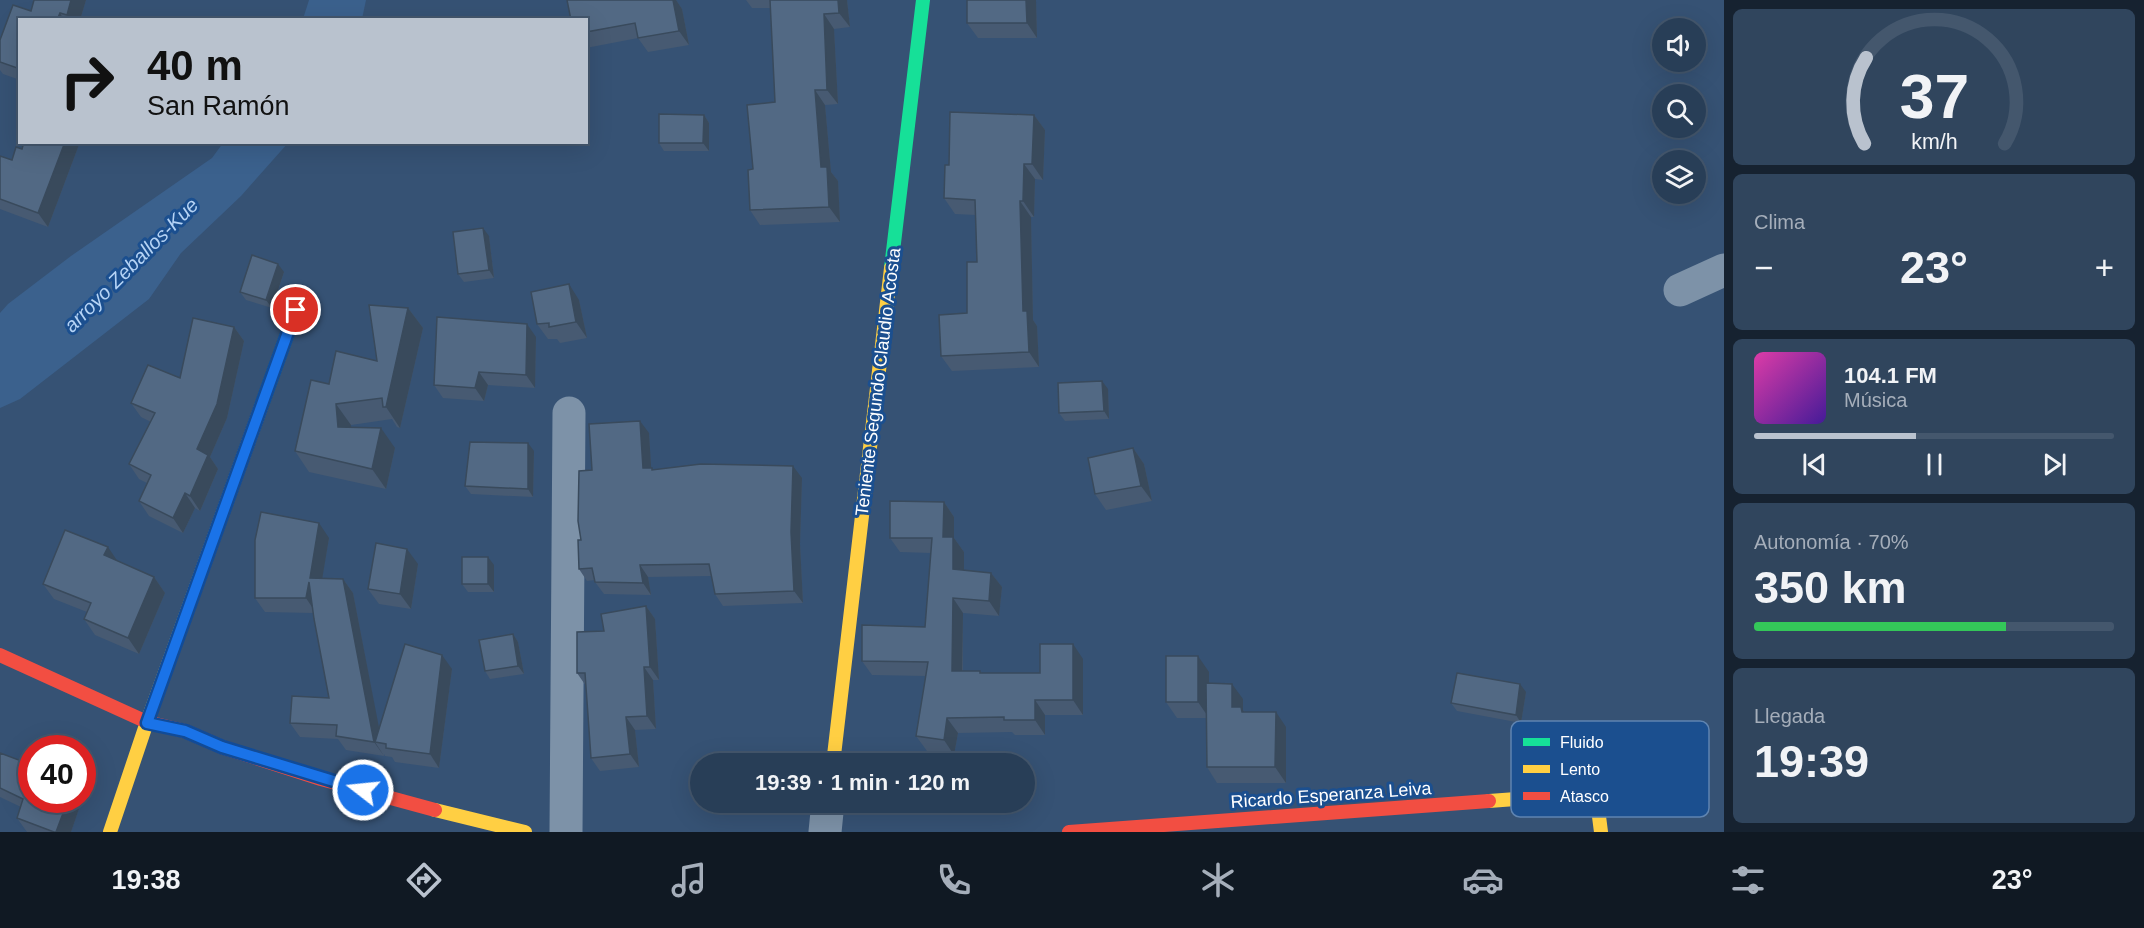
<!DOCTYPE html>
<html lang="es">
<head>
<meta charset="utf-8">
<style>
	:root { --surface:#283e57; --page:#30455d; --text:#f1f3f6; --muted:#a5aeba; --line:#44576d; --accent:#b9c2ce }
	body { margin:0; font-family:Arial,sans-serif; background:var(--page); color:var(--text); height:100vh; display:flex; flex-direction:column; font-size:22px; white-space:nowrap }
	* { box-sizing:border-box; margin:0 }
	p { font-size:20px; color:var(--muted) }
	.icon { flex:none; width:33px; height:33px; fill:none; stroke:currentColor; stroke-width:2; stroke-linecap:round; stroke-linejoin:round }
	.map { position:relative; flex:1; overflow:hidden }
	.drawer { display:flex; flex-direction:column; gap:9px; padding:9px; background:#162230; width:420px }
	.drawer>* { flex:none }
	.top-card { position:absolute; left:18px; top:18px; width:570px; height:126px; border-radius:0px; box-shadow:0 6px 24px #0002,0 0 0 2px var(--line); background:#b9c2ce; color:#111; overflow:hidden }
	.buttons { position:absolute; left:1652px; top:18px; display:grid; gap:12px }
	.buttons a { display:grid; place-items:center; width:54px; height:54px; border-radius:50%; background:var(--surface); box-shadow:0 6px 24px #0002,0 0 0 2px var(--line); font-size:30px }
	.speed { position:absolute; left:18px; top:735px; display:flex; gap:12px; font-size:30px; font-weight:700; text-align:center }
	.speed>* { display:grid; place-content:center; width:78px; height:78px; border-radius:50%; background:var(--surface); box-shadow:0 6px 24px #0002,0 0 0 2px var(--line); line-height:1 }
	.speed .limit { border:9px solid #d22; background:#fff; color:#111 }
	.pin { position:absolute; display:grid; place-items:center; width:51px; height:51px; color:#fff; margin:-26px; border:3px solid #fff; border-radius:50%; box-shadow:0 2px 6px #0007 }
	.me { position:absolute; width:66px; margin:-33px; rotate:286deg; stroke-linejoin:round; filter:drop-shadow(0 0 4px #0008) }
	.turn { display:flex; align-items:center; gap:21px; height:126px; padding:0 30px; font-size:27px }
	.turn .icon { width:78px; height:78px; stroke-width:2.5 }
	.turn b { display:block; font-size:42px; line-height:51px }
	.big { font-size:45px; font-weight:700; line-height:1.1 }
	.drawer .widget { flex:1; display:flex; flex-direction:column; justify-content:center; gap:9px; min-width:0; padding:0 21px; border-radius:9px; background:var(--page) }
	.drawer .dial { align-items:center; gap:0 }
	.dial svg { height:156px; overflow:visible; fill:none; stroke:var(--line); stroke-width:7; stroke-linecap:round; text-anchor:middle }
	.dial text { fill:var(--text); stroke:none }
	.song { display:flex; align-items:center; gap:18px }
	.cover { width:72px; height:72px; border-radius:9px; background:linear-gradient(135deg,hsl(320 70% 55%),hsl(260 70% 35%)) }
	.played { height:6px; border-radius:3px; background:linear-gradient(90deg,var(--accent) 45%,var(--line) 45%) }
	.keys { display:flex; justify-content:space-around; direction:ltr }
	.heat { display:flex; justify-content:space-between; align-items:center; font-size:33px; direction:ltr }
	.charge { height:9px; border-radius:4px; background:linear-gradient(90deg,#34c759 70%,var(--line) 0) }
	.trip { position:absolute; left:690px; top:753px; width:345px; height:60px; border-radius:30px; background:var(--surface); box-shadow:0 6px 24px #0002,0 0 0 2px var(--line); font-weight:700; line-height:60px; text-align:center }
	.menu { display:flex; height:96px; justify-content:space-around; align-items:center; background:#101923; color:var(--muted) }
	.menu .icon { width:42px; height:42px }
	.menu .on { color:var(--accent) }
	.menu b { font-size:27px; color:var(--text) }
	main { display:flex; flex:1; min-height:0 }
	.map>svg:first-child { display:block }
	.water { fill:#3b618d }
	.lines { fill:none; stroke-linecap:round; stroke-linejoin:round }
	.street { stroke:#7d92a8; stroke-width:33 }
	.fast { stroke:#16e098; stroke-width:14 }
	.slow { stroke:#ffcf43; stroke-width:14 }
	.jam { stroke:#f24e42; stroke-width:14 }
	.wall { fill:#475a72 }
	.shaded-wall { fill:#394a5c }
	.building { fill:#526984; stroke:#394a5c; stroke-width:1.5 }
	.route-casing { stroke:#114b97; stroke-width:15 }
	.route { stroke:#1a73e8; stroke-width:10 }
	.labels { text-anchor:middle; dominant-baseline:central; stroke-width:6; stroke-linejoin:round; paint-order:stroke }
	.street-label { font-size:18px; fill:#fff; stroke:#1b4f8f }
	.water-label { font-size:20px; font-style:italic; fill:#b5d3f5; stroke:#1b4f8f }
	.key { fill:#1b4f8f; stroke:#5f84b1; stroke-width:1.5 }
	.key-label { font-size:16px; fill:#fff }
</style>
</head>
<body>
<main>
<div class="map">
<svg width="1724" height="832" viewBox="0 0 1724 832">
	<rect width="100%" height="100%" fill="#365274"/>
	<g class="water">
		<polygon points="309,0 366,0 362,19 303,19"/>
		<polygon points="223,143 288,143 241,196 181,253 149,299 20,399 0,408 0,313 8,304 71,256 212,158"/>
	</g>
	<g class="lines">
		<g class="street">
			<polyline points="1680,290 1724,270"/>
			<polyline points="566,832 569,413"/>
			<polyline points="825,832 828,802"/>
		</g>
		<g class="fast">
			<polyline points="891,268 923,0"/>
			<polyline points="261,407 296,310"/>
		</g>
		<g class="slow">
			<polyline points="833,764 891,268"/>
			<polyline points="1489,801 1596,793 1601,832"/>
			<polyline points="435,810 525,832"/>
			<polyline points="110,832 147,722 261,407"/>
		</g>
		<g class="jam">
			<polyline points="0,655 147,722 185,731 222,747 321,779 435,810"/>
			<polyline points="1069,832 1489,801"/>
		</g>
	</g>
	<g class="wall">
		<polygon points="34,0 86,0 80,20 20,20 20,80 3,74 0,70 0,40 13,5 31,11"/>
		<polygon points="567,0 676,0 682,9 689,45 648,52 638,38 586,48 586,20"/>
		<polygon points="746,0 847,0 850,27 834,29 838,104 825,105 831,172 838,181 840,222 760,225 750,210 753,169 775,102 770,8 752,8"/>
		<polygon points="967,0 1036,0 1037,38 978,38 967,23"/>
		<polygon points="704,115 709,123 709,151 664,151 659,143"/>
		<polygon points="1034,115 1045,130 1043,180 1035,179 1034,217 1031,217 1033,320 1037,326 1039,367 952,371 941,356 967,313 977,262 976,215 955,214 944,198 949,165"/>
		<polygon points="24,142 80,142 48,227 0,209 0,210 0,156 12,160 22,149"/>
		<polygon points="489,236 494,278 464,282 458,274"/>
		<polygon points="284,272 272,308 246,300 240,292"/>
		<polygon points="579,300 587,338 560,343 557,339 548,339 537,324"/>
		<polygon points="408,308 423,328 400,428 397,427 392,419 351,425 351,427 395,448 386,489 309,472 295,451 377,361"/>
		<polygon points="234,327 244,341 227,418 210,457 218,469 200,511 195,508 183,533 149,516 139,501 147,483 139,479 129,464 151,422 141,417 131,403 180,378"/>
		<polygon points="536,337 535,388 488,385 484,401 443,398 434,385"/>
		<polygon points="1108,389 1109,419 1065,421 1059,413"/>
		<polygon points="649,433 651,468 653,470 802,478 800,544 803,603 723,606 715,594 711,576 648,577 651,595 604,594 595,582 595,580 587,581 579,569 581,540 592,470"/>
		<polygon points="1133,448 1144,464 1152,501 1106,510 1095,494"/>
		<polygon points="534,451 533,497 471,494 465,486"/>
		<polygon points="944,502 954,517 954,538 964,552 964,570 991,573 1002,587 999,616 963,613 963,671 980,671 982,673 1040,673 1083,659 1083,715 1045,715 1045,735 1015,735 1012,732 958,733 954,755 927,751 916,736 926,676 872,675 862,661 925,627 931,553 900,552 890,538"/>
		<polygon points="329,538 322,578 343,579 353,593 379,730 452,669 439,768 395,762 392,757 385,756 384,754 384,756 346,750 338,739 300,737 290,723 329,698 313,613 265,612 255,598"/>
		<polygon points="118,561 154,577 165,593 139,654 95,635 84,619 87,612 54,599 43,584"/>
		<polygon points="418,564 411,609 379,604 368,589"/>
		<polygon points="494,565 494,592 468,592 462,584"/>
		<polygon points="646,606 655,619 659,680 653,680 656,729 635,730 639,767 600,771 591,758 586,686 577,673 604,631"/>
		<polygon points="513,634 518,642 524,674 490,679 485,671"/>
		<polygon points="1209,672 1209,683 1243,699 1243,710 1245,712 1286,727 1286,783 1217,783 1207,767 1206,718 1177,718 1166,702"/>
		<polygon points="1526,692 1521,723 1457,711 1451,703"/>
		<polygon points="0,753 32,800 82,800 71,832 27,832 17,818 21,807 0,797"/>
	</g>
	<g class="shaded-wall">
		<polygon points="71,0 86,0 80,20 70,20 67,15"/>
		<polygon points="669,0 676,0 682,9 689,45 679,31"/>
		<polygon points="838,0 847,0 850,27 839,13"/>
		<polygon points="1026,0 1036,0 1037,38 1027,23"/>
		<polygon points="60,13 64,20 57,20"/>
		<polygon points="824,14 834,29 838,104 827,90"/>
		<polygon points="815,90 825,105 831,172 838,181 840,222 829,207 821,167"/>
		<polygon points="704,115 709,123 709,151 703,143"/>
		<polygon points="1034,115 1045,130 1043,180 1032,164"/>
		<polygon points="65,142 80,142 48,227 38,213"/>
		<polygon points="1024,164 1035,179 1034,217 1023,201"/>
		<polygon points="1020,201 1031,217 1033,320 1037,326 1039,367 1029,352 1023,311"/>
		<polygon points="483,228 489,236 494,278 489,270"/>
		<polygon points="278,264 284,272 272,308 266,300"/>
		<polygon points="569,284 579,300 587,338 576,322"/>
		<polygon points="408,308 423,328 400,428 386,407"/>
		<polygon points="527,324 536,337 535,388 526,375"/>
		<polygon points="234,327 244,341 227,418 210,457 218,469 200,511 190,496 197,449"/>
		<polygon points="479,372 488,385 484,401 475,388"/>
		<polygon points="1102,381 1108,389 1109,419 1104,411"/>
		<polygon points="336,404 351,425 352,448 338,427"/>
		<polygon points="640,421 649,433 652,481 643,468"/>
		<polygon points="381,428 395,448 386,489 372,469"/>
		<polygon points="528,443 534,451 533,497 528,489"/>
		<polygon points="1133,448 1144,464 1152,501 1141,486"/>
		<polygon points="793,466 802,478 800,544 803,603 794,591 791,532"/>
		<polygon points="185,493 195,508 183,533 173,518"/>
		<polygon points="944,502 954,517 954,538 964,552 964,584 953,569 943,537"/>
		<polygon points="319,523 329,538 320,592 310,578"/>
		<polygon points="108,547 118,562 104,555"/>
		<polygon points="407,549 418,564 411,609 400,594"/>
		<polygon points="488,557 494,565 494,592 488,584"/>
		<polygon points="640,565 648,577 651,595 643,583"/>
		<polygon points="991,573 1002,587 999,616 989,601"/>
		<polygon points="154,577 165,593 139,654 128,638"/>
		<polygon points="343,579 353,593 382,743 375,742 384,756 374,742"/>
		<polygon points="309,582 316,613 306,598"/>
		<polygon points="953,598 963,613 962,686 952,671"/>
		<polygon points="646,606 655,619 659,680 650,667"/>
		<polygon points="513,634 518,642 524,674 518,666"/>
		<polygon points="1073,644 1083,659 1083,715 1073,700"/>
		<polygon points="442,655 452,669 439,768 430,754"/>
		<polygon points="1198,656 1209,672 1209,718 1198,702"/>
		<polygon points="644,667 653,680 656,729 647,716"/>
		<polygon points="1232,684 1243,699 1243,710 1252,723 1232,707"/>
		<polygon points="1520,684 1526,692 1521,723 1516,715"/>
		<polygon points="1035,700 1045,715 1045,735 1035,720"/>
		<polygon points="1276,712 1286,727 1286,783 1275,767"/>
		<polygon points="626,717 635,730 639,767 630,754"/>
		<polygon points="947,718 958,733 954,755 944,740"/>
		<polygon points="68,800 82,800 71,832 56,832"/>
	</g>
	<g class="building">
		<polygon points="34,0 71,0 67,15 60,13 57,20 20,20 20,69 0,62 0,40 13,5 31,11"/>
		<polygon points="567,0 673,0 679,31 638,38 635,23 586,32 586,20 571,20"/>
		<polygon points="770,0 838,0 839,13 824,14 827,90 815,90 821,167 827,167 829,207 750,210 748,170 753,169 747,105 775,102"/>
		<polygon points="967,0 1026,0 1027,23 967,23"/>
		<polygon points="950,112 1034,115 1032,164 1024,164 1023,201 1020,201 1023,311 1027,311 1029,352 941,356 939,315 967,313 967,262 977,262 975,200 944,198 945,165 949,165"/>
		<polygon points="659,114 704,115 703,143 659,143"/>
		<polygon points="24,142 65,142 38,213 0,199 0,156 12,160 16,147 22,149"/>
		<polygon points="483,228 489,270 458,274 453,232"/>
		<polygon points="252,255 278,264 266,300 240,292"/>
		<polygon points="569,284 576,322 549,327 549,323 537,324 531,292"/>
		<polygon points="369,305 408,308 386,407 383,407 382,398 336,404 338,427 381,428 372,469 295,451 311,380 329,384 336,351 377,361"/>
		<polygon points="437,317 527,324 526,375 479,372 475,388 434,385"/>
		<polygon points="193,318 234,327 217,404 197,449 208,455 190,496 185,493 173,518 139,501 151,475 129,464 155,413 131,403 148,365 180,378"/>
		<polygon points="1102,381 1104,411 1059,413 1058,383"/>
		<polygon points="640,421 643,468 652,468 652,470 701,464 793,466 791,532 794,591 715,594 709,564 640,565 643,583 595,582 592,568 579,569 578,540 581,540 578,521 579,471 592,470 589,424"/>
		<polygon points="470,442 528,443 528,489 465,486"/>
		<polygon points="1133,448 1141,486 1095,494 1088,458"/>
		<polygon points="890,501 944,502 943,537 953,537 953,569 991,573 989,601 953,598 952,671 980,671 980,673 1040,673 1040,644 1073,644 1073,700 1035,700 1035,720 1004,720 1004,717 947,718 944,740 916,736 928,662 862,661 862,625 925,627 932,538 890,538"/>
		<polygon points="261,512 319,523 310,578 343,579 374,742 336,736 337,725 290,723 292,696 329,698 314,619 309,582 306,598 255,598 255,540"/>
		<polygon points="65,530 108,547 104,555 154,577 128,638 84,619 91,603 43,584"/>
		<polygon points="376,543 407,549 400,594 368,589"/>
		<rect x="462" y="557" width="26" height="27"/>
		<polygon points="646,606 650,667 644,667 647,716 626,717 630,754 591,758 585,673 577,673 577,632 604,631 601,614"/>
		<polygon points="513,634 518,666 485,671 479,640"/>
		<polygon points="405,644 442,655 430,754 386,748 386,744 375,742"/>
		<rect x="1166" y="656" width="32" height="46"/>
		<polygon points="1457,673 1520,684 1516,715 1451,703"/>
		<polygon points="1206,683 1232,684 1232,707 1241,707 1242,712 1276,712 1275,767 1207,767"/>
		<polygon points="0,753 32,765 32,800 68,800 56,832 54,832 17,818 23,799 0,788"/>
	</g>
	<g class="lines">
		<g class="route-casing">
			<polyline id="route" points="296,310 147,723 185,731 222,747 363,790"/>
		</g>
		<use href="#route" class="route"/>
	</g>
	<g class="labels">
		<g class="street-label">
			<text transform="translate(878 382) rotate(-83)">Teniente Segundo Claudio Acosta</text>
			<text transform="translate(1331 795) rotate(-4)">Ricardo Esperanza Leiva</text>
		</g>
		<g class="water-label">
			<text transform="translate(131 265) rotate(-45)">arroyo Zeballos-Kue</text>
		</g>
	</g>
	<rect x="1511" y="721" width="198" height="96" rx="9" class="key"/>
	<rect x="1523" y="738" width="27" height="8" fill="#16e098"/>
	<rect x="1523" y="765" width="27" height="8" fill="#ffcf43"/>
	<rect x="1523" y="792" width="27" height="8" fill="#f24e42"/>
	<g class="key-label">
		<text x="1560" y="748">Fluido</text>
		<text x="1560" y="775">Lento</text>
		<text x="1560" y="802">Atasco</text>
	</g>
</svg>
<div class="buttons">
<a><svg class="icon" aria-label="sound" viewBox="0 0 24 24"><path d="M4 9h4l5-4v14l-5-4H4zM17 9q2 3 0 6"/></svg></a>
<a><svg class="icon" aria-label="search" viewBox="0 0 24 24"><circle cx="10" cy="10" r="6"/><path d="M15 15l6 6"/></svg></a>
<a><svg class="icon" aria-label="layers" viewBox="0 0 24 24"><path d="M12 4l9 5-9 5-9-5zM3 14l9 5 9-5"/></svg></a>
</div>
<div class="speed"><div class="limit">40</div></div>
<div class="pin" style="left:296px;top:310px;background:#d93025"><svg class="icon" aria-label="arrive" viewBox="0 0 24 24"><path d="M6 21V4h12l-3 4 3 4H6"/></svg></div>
<svg class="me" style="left:363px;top:790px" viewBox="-20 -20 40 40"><circle r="17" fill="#1a73e8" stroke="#fff" stroke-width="3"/><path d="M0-11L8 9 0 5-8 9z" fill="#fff"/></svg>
<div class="trip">19:39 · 1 min · 120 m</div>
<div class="top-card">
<div class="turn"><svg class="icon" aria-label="right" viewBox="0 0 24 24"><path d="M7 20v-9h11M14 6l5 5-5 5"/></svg><div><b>40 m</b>San Ramón</div></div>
</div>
</div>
<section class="drawer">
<div class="widget dial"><svg viewBox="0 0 100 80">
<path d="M14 69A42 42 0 1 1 86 69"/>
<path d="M14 69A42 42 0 0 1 15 25" stroke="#b9c2ce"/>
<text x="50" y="56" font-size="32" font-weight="700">37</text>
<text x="50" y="72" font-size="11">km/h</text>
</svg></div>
<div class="widget"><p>Clima</p>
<div class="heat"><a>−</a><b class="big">23°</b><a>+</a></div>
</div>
<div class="widget">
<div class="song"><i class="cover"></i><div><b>104.1 FM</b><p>Música</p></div></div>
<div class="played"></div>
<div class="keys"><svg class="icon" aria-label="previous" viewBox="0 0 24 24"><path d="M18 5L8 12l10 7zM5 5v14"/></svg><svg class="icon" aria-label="pause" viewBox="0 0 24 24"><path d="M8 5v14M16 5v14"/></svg><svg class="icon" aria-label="next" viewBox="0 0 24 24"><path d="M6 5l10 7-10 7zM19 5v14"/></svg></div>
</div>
<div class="widget"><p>Autonomía · 70%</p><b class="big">350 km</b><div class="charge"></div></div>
<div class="widget"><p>Llegada</p><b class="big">19:39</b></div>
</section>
</main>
<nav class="menu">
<b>19:38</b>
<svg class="icon on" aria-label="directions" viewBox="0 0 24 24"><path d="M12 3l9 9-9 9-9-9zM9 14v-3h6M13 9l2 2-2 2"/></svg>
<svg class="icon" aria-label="music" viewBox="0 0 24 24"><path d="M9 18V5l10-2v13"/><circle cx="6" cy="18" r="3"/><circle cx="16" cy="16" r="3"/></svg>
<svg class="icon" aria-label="phone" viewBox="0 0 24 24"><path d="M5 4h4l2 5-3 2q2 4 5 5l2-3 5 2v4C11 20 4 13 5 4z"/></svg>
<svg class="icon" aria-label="climate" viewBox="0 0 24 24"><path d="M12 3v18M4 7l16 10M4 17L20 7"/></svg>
<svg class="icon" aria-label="car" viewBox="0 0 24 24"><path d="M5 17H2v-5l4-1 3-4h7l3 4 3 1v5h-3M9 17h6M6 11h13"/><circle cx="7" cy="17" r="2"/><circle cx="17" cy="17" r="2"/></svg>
<svg class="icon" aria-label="filters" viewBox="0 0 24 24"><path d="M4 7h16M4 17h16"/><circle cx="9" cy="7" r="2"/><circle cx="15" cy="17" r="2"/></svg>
<b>23°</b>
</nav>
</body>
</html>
